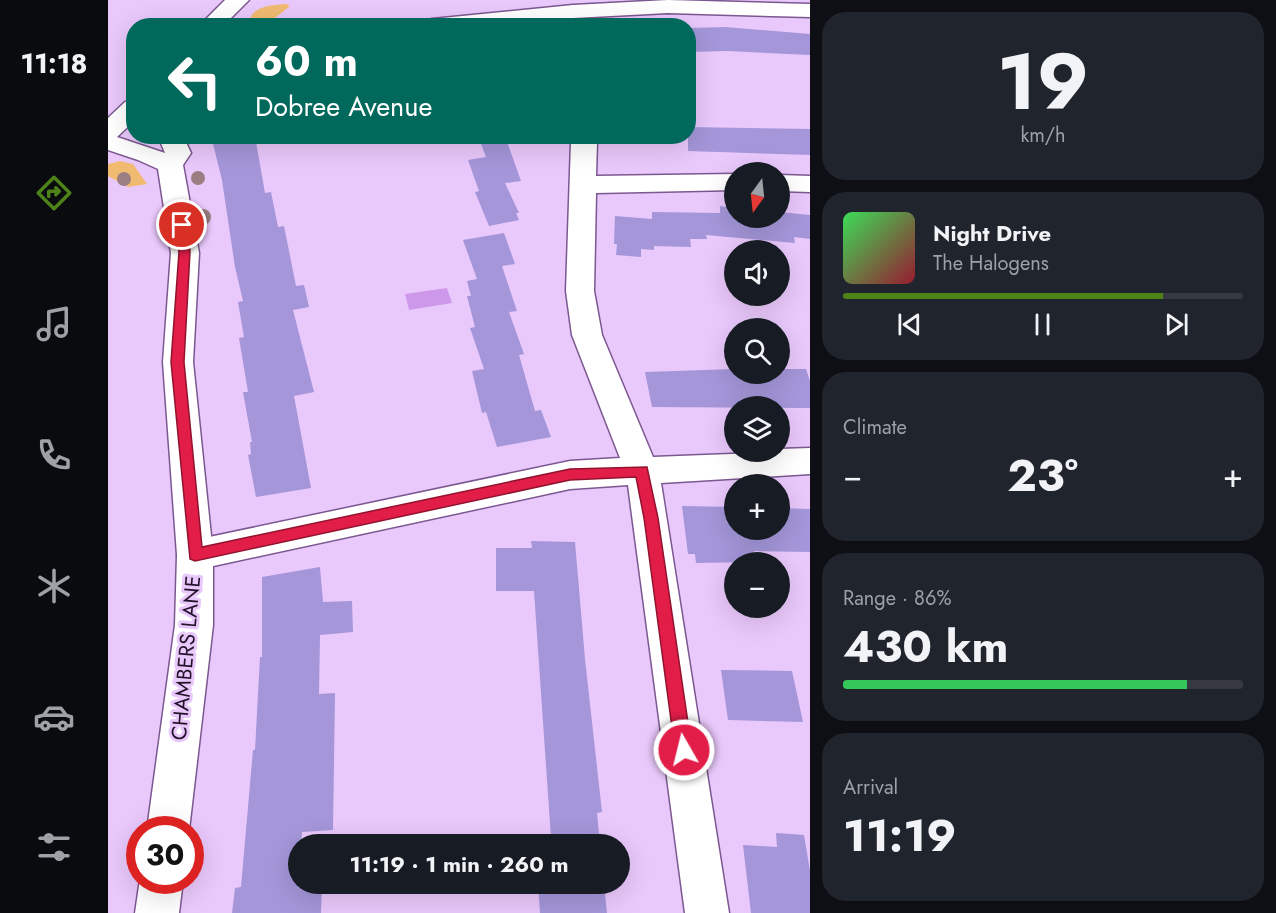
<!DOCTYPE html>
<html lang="en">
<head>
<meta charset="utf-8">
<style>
	:root { --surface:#171b24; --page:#20242c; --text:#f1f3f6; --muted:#9ea1a6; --line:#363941; --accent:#4c8218 }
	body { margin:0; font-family:Jost,sans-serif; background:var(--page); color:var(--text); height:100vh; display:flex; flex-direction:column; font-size:22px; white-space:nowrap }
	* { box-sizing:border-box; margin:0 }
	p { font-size:20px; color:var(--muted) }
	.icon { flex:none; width:33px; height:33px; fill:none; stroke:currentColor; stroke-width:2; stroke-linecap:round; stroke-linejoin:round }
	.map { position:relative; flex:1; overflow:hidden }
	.side { display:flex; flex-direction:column; gap:12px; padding:12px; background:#0d0f14; width:466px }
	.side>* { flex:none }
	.banner { position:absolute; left:18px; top:18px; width:570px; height:126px; border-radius:24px; box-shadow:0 6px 24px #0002; background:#00695c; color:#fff; overflow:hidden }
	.needle { width:39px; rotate:195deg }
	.controls { position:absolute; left:616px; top:162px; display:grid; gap:12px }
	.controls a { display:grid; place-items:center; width:66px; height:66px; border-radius:50%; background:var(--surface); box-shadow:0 6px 24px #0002; font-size:30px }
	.speed { position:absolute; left:18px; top:816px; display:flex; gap:12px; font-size:30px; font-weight:700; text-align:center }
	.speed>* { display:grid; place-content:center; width:78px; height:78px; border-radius:50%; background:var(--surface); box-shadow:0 6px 24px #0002; line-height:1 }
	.speed .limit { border:9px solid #d22; background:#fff; color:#111 }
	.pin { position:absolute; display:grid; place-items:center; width:51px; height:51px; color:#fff; margin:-26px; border:3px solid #fff; border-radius:50%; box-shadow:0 2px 6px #0007 }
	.me { position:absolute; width:66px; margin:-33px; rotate:352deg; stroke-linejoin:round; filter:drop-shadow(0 0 4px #0008) }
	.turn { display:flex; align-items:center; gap:21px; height:126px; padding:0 30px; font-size:27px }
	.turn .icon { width:78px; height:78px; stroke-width:2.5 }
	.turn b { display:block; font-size:42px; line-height:51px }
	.big { font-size:45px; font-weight:700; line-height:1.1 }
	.side .card { flex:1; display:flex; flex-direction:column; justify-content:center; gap:9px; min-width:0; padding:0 21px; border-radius:24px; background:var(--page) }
	.side .dial { align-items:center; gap:0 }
	.dial b { font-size:78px; line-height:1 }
	.song { display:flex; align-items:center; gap:18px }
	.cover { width:72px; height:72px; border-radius:9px; background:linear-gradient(135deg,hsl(130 70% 55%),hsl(350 70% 35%)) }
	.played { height:6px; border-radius:3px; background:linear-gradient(90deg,var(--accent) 80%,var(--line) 80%) }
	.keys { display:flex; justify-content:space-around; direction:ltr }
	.heat { display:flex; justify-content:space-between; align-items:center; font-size:33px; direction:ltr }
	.charge { height:9px; border-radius:4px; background:linear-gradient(90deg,#34c759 86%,var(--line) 0) }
	.trip { position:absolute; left:180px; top:834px; width:342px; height:60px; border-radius:30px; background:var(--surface); box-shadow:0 6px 24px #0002; font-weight:700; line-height:60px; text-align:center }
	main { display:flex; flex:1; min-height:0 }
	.tab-bar { display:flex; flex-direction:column; width:108px; justify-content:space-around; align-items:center; background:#090b0e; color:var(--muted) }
	.tab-bar .icon { width:42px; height:42px }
	.tab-bar .active { color:var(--accent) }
	.tab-bar b { font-size:27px; color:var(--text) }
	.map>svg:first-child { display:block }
	.green { fill:#f1ba71 }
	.water { fill:#cd98e9 }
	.building { fill:#a496d9 }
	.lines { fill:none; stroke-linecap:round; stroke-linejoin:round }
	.minor-casing { stroke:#7c5790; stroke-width:3 }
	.tertiary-casing { stroke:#7c5790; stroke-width:3 }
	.minor { fill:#fff; fill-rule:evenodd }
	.tertiary { fill:#fff; fill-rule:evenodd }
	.tree { fill:#9b7e81 }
	.route { fill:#e11d48; stroke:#92132f; stroke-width:1.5 }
	.labels { text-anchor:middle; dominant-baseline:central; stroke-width:6; stroke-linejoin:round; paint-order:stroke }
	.street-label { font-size:21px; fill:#22122a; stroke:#e9c8fb }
</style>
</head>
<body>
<main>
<nav class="tab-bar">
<b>11:18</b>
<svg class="icon active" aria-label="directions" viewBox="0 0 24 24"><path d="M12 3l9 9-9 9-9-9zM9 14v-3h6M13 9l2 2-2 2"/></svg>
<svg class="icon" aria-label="music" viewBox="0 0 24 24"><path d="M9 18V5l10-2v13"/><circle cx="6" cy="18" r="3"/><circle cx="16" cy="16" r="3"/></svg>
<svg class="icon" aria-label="phone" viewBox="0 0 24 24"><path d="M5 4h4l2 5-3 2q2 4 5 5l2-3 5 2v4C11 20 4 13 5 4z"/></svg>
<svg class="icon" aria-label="climate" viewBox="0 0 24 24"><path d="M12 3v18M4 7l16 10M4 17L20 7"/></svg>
<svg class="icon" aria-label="car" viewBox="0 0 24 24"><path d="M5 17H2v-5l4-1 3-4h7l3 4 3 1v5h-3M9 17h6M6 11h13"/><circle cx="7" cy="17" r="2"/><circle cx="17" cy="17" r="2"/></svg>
<svg class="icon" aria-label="filters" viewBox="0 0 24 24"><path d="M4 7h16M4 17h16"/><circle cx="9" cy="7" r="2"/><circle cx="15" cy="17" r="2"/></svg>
</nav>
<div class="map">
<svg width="702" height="913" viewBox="0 0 702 913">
	<rect width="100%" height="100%" fill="#e9c8fb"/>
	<g class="green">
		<path d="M178,4L182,6L167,18V25H142C140,6 164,5 178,4Z"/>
		<polygon points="12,161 25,164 39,184 20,187 0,176 0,164"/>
	</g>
	<polygon class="water" points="339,288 344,303 301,310 297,294"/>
	<g class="building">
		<polygon points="617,27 702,34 702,55 620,51 580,52 580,28"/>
		<polygon points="580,127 702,129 702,155 580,151"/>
		<polygon points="108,136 147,136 157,193 163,192 170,227 176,226 188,286 196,285 201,307 185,310 206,392 186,396 203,488 148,497 140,455 143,454 142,442 144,442 135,392 140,392 131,338 136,337 130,302 135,301 127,267 114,180 105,144 109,143"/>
		<polygon points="370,136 397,136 413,181 397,183 411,213 408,213 411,220 381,226 367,192 371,191 360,160 378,157"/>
		<polygon points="612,206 627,208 627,218 672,218 672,212 702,215 702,239 686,237 687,243 598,235 599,239 582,239 583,247 546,246 546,250 533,249 533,257 508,255 509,244 506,244 507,216 544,219 544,212 612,213"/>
		<polygon points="396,233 407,264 394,266 409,311 401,312 416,354 411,355 427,411 433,410 443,437 389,447 378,412 374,413 364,371 376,369 362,328 367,327 359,296 363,296 359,281 369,279 355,240"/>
		<polygon points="627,369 627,374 672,374 672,369 698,369 702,381 702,408 544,407 537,372"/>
		<polygon points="574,506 627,507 627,530 672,530 672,508 702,509 702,552 646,551 648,562 588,563 587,554 580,554"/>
		<polygon points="423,541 467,542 477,659 494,812 489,813 492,844 427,844 427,838 443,838 426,591 388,591 388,548 424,548"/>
		<polygon points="212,567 215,602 244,601 245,632 212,635 211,694 227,693 225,830 194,832 193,844 190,844 190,884 214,884 213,913 124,913 127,888 133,887 145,750 147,750 152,657 154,657 154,577"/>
		<polygon points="613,670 684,671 695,722 620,720"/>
		<polygon points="668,833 696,835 702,871 702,913 643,913 635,845 669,847"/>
		<polygon points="430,884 496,884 499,913 432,913"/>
	</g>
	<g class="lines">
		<g class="minor-casing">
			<g id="minor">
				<polygon points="461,136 486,136 489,142 488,176 627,174 627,190 488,193 486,291 494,335 545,457 672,452 672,449 702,448 702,474 553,483 621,913 577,913 520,485 462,489 87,570 74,566 69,555 74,544 87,540 462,461 512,458 464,335 458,291 463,142"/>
				<polygon points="672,175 702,176 702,192 672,191"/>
			</g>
		</g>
		<g class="tertiary-casing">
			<g id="tertiary">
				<polygon points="117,0 141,0 115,26 91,26"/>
				<polygon points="560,0 702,4 702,17 560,13 465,18 384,26 313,26 316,21 324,19 465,5"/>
				<polygon points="26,100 26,121 9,137 57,153 50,136 75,136 83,153 75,165 91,253 85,362 105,555 105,625 81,830 39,830 67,625 69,555 55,362 63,253 50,169 30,160 0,150 0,118 17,102"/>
				<polygon points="32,879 75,880 71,913 27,913"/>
			</g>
		</g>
		<use href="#minor" class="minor"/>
		<use href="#tertiary" class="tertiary"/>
	</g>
	<g class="tree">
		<circle cx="90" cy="178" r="7"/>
		<circle cx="16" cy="179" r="7"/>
		<circle cx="95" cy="217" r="8"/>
	</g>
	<polygon class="route" points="74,221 80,225 82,252 76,362 94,547 462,469 539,467 550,518 584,750 582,756 576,758 570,756 567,750 536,518 528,477 462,480 87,561 82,559 63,362 71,252 68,225"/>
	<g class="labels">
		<g class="street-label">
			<text transform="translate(78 658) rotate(-85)">CHAMBERS LANE</text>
		</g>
	</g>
</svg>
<div class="controls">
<a><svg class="needle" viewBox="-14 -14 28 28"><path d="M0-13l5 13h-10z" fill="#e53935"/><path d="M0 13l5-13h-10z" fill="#9ea1a6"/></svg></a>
<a><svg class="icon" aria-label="sound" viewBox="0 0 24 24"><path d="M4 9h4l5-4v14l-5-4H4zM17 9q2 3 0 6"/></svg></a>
<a><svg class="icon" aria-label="search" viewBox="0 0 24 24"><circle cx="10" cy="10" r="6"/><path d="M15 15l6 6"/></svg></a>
<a><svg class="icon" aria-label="layers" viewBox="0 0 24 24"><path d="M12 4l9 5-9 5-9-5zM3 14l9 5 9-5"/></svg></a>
<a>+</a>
<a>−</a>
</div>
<div class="speed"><div class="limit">30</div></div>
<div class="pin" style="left:74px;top:225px;background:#d93025"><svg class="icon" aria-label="arrive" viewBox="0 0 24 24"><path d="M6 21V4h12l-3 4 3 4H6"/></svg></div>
<svg class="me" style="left:576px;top:750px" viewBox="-20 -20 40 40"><circle r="17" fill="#e11d48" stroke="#fff" stroke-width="3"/><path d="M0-11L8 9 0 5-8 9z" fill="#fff"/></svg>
<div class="trip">11:19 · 1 min · 260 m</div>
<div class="banner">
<div class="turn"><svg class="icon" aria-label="left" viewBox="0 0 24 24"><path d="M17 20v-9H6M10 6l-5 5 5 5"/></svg><div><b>60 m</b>Dobree Avenue</div></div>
</div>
</div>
<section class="side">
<div class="card dial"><b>19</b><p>km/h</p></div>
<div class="card">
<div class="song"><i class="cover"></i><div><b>Night Drive</b><p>The Halogens</p></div></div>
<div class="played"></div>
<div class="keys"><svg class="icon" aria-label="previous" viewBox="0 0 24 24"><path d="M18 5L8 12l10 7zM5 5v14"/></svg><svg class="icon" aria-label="pause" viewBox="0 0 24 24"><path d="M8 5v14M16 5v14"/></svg><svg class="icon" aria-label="next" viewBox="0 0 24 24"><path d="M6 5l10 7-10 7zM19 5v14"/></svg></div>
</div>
<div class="card"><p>Climate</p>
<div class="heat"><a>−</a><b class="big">23°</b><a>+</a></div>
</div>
<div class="card"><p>Range · 86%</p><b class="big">430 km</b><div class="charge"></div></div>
<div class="card"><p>Arrival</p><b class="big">11:19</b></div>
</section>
</main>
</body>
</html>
